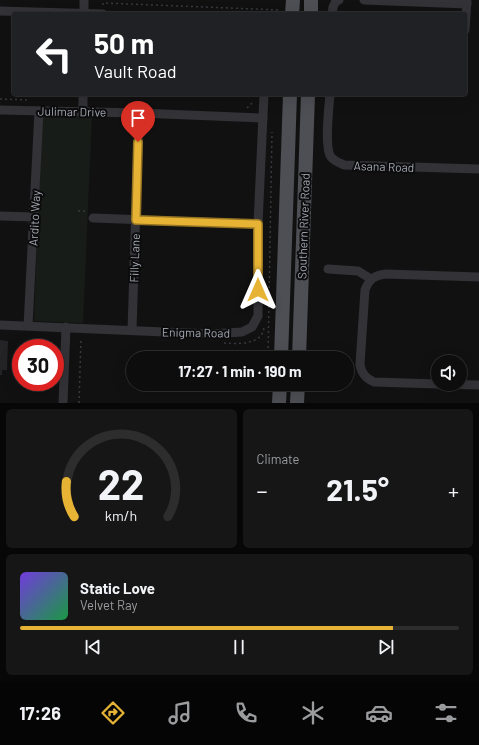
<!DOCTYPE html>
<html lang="en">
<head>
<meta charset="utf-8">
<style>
	:root { --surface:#0d0d0e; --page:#161617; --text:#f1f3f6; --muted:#9a9c9e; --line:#2d2d2e; --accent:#e6b335 }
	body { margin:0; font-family:Barlow,sans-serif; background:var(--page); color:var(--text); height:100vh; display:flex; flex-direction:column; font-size:15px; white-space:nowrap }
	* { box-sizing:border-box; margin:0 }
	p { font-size:13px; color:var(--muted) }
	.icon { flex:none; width:22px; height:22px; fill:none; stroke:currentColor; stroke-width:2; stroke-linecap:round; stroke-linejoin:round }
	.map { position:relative; height:403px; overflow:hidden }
	.sheet { display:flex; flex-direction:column; gap:6px; padding:6px; background:#070708; flex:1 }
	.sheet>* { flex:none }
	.banner { position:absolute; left:12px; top:12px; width:455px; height:84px; border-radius:4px; box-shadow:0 4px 16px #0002,0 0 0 1px var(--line); background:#202124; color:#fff; overflow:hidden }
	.buttons { position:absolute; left:431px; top:355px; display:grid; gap:8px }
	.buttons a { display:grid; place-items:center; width:36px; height:36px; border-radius:50%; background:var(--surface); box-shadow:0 4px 16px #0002,0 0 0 1px var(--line); font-size:20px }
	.speed { position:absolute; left:12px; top:339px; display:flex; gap:8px; font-size:20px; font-weight:700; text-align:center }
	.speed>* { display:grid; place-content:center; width:52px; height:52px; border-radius:50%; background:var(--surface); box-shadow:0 4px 16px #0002,0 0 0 1px var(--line); line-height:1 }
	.speed .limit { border:6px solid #d22; background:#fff; color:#111 }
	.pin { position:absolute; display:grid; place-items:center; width:34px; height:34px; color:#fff; margin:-41px -17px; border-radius:50% 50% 50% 0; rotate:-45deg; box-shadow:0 0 4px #0007 }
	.pin .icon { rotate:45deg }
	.me { position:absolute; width:44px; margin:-22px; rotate:0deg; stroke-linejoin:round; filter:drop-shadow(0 0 3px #0008) }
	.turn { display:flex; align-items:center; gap:14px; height:84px; padding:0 16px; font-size:18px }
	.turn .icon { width:52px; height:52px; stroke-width:2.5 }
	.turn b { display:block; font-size:28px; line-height:34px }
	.big { font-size:30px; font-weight:700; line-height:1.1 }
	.sheet .tile { flex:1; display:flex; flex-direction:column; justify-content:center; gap:6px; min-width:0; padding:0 14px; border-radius:6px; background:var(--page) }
	.sheet .dial { align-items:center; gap:0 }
	.dial svg { height:104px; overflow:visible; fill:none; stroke:var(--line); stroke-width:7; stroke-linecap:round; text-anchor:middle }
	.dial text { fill:var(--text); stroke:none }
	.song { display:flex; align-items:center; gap:12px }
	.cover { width:48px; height:48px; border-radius:6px; background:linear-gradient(135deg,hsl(260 70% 55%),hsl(140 70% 35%)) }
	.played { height:4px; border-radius:2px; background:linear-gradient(90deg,var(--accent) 85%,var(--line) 85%) }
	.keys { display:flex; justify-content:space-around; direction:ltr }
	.heat { display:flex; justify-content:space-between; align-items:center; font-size:22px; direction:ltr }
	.sheet .tiles { flex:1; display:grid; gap:6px; grid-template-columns:1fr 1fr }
	.tile:last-child { grid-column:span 2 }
	.trip { position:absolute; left:126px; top:351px; width:228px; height:40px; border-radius:20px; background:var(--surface); box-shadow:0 4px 16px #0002,0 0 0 1px var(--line); font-weight:700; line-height:40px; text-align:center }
	.menu { display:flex; height:64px; justify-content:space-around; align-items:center; background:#050506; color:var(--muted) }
	.menu .icon { width:28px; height:28px }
	.menu .selected { color:var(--accent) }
	.menu b { font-size:18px; color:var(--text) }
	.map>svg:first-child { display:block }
	.green { fill:#171c18 }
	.building { fill:#242426 }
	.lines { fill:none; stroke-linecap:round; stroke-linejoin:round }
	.path { stroke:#38393e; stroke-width:1.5; stroke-dasharray:2 3; stroke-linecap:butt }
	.minor { stroke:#323237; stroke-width:9 }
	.primary { stroke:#4e4f55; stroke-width:14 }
	.route-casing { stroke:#967422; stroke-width:10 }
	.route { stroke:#e6b335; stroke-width:7 }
	.labels { text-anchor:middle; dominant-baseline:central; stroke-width:4; stroke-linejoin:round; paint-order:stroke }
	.street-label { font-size:12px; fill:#a3a7b2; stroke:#0c0c0d }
</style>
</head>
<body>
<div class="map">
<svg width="479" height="403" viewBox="0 0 479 403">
	<rect width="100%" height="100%" fill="#111112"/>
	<polygon class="green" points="42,113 92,115 83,323 34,321"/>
	<polygon class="building" points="0,340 8,341 7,370 2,370 2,375 0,375"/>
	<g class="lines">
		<g class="path">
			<polyline points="103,5 103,3 280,10"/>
			<polyline points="0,99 30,100"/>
			<polyline points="247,108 254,101"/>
			<polyline points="78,211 86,211"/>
			<path d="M224,343C238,344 264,345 264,326"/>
			<polyline points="268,358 272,132"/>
			<polyline points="79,403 81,338"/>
		</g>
		<g class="minor">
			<polyline points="364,0 467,4"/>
			<polyline points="0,11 103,14"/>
			<polyline points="84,14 84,0"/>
			<polyline points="332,14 333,7 336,1 339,0"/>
			<polyline points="465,30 467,0"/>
			<path d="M330,94C329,107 324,148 331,157C334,161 340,163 344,165L479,169"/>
			<polyline points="0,110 139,113 263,118"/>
			<polyline points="83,112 83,94"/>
			<polyline points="0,216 34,217"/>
			<polyline points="93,218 258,224"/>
			<polyline points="328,269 358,271 371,279"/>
			<polyline points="0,325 211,334 242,332 252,327 258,316 258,224 264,94"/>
			<polyline points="28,326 39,111"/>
			<polyline points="132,330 139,113"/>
			<path d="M438,384L374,382C365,378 361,373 360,364L365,290C369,279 375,275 386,274L479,277"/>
			<polyline points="438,384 479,385"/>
			<polyline points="63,403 66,327"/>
		</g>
		<g class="primary">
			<polyline points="292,14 293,0"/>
			<polyline points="311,14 311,0"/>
			<polyline points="281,358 290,94"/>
			<polyline points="299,358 308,94"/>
			<polyline points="279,403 280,384"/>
			<polyline points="297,403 298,384"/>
		</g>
	</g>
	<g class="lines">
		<g class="route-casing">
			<polyline id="route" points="138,142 136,220 258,224 258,290"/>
		</g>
		<use href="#route" class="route"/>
	</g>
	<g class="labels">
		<g class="street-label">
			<text transform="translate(72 111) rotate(1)">Julimar Drive</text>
			<text transform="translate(384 166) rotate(2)">Asana Road</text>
			<text transform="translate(34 218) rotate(-87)">Ardito Way</text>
			<text transform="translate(303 226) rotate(-88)">Southern River Road</text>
			<text transform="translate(134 258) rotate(-88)">Filly Lane</text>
			<text transform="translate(196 332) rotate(1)">Enigma Road</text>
		</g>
	</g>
</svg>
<div class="buttons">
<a><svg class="icon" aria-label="sound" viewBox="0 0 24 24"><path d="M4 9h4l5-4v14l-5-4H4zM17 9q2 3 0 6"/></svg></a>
</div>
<div class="speed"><div class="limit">30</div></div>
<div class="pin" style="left:138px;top:142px;background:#d93025"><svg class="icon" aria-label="arrive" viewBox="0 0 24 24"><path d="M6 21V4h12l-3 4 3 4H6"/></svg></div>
<svg class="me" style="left:258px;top:290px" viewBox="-20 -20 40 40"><path d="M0-17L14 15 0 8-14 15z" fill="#e6b335" stroke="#fff" stroke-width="4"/></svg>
<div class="trip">17:27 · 1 min · 190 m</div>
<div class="banner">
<div class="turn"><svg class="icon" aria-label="left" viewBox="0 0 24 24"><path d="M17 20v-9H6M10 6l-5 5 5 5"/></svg><div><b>50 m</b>Vault Road</div></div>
</div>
</div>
<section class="sheet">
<div class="tiles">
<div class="tile dial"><svg viewBox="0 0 100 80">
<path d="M14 69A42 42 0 1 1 86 69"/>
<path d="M14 69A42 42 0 0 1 8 42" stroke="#e6b335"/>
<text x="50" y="56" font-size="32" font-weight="700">22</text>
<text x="50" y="72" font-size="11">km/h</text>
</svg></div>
<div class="tile"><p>Climate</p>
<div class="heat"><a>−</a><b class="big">21.5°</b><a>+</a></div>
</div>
<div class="tile">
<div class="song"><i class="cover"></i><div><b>Static Love</b><p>Velvet Ray</p></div></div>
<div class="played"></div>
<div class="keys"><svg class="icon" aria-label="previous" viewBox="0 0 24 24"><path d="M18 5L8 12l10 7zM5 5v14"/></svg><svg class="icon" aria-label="pause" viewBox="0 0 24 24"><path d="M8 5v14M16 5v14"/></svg><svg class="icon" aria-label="next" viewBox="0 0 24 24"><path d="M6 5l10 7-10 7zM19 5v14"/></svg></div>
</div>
</div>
</section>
<nav class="menu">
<b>17:26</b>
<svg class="icon selected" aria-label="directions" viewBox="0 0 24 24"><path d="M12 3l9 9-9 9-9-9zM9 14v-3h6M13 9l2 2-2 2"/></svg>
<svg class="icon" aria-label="music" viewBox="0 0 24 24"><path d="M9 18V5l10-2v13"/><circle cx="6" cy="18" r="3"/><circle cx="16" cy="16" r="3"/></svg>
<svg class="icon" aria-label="phone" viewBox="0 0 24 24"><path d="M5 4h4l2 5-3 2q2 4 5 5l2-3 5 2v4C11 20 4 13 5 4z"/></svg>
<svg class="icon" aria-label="climate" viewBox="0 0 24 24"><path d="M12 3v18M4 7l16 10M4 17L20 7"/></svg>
<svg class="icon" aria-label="car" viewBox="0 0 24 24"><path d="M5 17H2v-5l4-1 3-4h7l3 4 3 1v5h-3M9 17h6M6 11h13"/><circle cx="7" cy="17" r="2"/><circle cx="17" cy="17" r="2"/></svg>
<svg class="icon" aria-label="filters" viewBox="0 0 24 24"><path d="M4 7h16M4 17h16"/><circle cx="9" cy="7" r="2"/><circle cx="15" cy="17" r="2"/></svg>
</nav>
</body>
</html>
